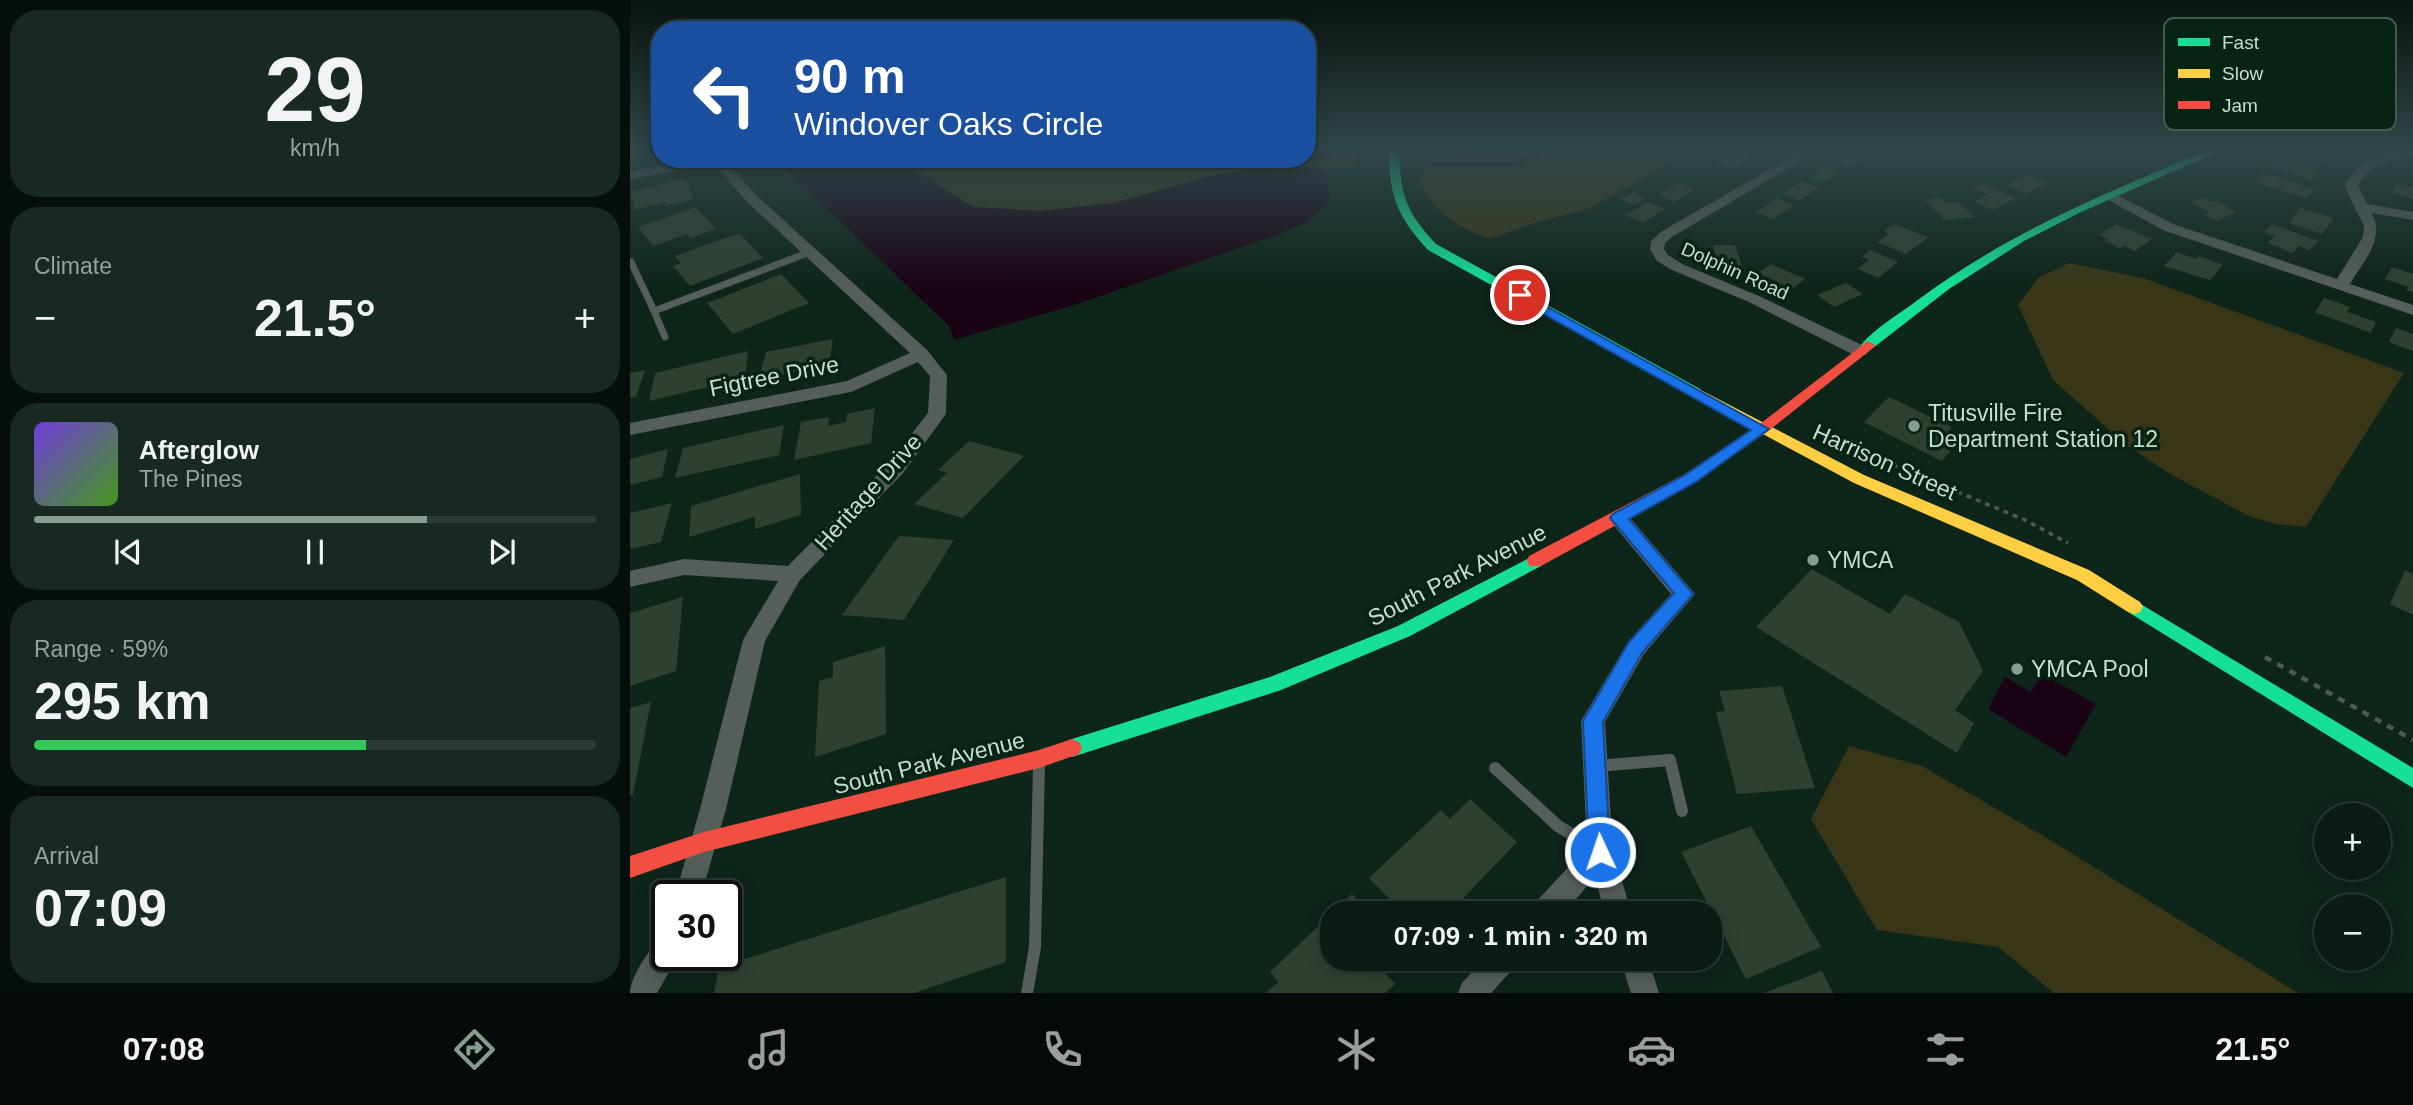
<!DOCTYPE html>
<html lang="en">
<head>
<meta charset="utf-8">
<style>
	:root { --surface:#0a1c14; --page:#182922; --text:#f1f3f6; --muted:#99a1a0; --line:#2a3a34; --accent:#849e8f }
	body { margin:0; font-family:Helvetica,sans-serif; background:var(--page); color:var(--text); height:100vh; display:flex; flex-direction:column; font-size:26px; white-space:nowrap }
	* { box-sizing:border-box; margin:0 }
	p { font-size:23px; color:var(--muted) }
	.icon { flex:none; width:38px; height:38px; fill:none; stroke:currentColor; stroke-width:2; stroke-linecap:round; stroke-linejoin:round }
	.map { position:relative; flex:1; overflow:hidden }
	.side { display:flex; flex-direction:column; gap:10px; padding:10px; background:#060f0b; width:630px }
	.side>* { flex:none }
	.banner { position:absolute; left:21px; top:21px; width:665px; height:147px; border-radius:28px; box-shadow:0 4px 18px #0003,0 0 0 2px var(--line); background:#1a4fa0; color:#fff; overflow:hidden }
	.tools { position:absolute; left:1684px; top:803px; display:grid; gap:14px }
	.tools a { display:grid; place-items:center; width:77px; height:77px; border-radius:50%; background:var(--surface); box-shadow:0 4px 18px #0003,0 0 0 2px var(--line); font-size:35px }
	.speed { position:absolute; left:21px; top:880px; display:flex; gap:14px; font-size:35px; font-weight:700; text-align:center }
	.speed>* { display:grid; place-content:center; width:91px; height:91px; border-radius:50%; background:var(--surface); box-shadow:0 4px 18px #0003,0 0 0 2px var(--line); line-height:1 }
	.speed .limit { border:4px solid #111; border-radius:10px; background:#fff; color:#111 }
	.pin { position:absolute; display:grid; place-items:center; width:60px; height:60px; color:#fff; margin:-30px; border:4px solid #fff; border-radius:50%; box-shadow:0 2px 7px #0007 }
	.me { position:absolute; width:77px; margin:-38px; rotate:357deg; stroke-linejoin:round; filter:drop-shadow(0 0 5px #0008) }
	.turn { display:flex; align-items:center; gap:24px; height:147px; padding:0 28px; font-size:32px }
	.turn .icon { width:91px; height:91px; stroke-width:2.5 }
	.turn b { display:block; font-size:49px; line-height:60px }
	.big { font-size:52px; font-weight:800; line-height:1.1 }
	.side .tile { flex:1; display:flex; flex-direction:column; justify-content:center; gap:10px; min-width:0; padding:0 24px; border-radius:28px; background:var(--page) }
	.side .dial { align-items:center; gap:0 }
	.dial b { font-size:91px; line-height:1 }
	.song { display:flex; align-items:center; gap:21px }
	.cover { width:84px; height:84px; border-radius:10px; background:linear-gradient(135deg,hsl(260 70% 55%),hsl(100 70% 35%)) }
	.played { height:7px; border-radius:4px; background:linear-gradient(90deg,var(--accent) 70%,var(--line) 70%) }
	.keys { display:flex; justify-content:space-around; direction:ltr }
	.heat { display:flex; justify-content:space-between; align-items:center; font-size:38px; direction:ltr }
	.charge { height:10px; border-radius:5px; background:linear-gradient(90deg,#34c759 59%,var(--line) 0) }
	.trip { position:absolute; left:690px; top:901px; width:402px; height:70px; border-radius:28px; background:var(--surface); box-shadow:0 4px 18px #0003,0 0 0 2px var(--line); font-weight:800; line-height:70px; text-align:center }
	.tab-bar { display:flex; height:112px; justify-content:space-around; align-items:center; background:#040b08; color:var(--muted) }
	.tab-bar .icon { width:49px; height:49px }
	.tab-bar .selected { color:var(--accent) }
	.tab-bar b { font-size:32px; color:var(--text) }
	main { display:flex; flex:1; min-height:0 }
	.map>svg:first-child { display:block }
	.green { fill:#393617 }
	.water { fill:#1a0315 }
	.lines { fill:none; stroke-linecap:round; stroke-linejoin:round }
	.stream { stroke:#1a0315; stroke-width:4.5 }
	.building { fill:#2e4131 }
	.path-far1 { stroke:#4e5a53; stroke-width:3.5; stroke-dasharray:5 5; stroke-linecap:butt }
	.path { stroke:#4e5a53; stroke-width:4.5; stroke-dasharray:7 7; stroke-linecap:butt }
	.lane-far1 { stroke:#555e59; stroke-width:7 }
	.lane { stroke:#555e59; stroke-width:12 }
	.street { fill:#555e59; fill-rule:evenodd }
	.fast { fill:#16e098; fill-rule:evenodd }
	.slow { fill:#ffcf43; fill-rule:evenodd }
	.jam { fill:#f24e42; fill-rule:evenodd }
	.route { fill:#1a73e8; stroke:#114b97; stroke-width:2 }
	.poi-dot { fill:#849e8f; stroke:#072314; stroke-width:2.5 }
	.labels { text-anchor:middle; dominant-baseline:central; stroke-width:7; stroke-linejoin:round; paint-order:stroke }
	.far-street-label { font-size:19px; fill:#c4dfce; stroke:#072314 }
	.street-label { font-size:23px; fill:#c4dfce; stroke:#072314 }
	.poi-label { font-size:23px; fill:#c4dfce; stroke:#072314; text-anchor:start }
	.key { fill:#072314; stroke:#405b4c; stroke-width:2 }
	.key-label { font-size:19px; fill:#c4dfce }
</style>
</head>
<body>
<main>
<section class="side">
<div class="tile dial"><b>29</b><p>km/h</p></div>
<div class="tile"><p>Climate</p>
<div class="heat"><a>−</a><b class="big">21.5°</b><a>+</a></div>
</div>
<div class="tile">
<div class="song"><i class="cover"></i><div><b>Afterglow</b><p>The Pines</p></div></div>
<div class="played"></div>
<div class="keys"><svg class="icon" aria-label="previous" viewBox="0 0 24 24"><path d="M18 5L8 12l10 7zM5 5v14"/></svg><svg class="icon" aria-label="pause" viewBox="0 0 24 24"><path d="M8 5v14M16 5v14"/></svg><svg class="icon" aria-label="next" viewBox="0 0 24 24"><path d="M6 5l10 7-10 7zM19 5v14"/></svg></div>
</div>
<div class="tile"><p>Range · 59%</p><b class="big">295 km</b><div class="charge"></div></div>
<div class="tile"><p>Arrival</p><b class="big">07:09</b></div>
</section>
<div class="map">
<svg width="1783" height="993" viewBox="0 0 1783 993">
	<rect width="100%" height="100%" fill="#0e251a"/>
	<g class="green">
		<polygon points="677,148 728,148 726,166 695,169 658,164 577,177 484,203 412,211 343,207 266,159 677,159"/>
		<path d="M886,148H1067L958,209L907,222L860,239C831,229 796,209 789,176L801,160Z"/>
		<polygon points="1439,263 1513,278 1774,373 1676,527 1646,524 1619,516 1542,475 1495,444 1423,380 1388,305 1408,278"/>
		<polygon points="1219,746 1292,766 1420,840 1668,993 1424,993 1368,947 1247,930 1181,819"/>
	</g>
	<g class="water">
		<polygon points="151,159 266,159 343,207 412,211 484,203 577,177 650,165 695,169 700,200 676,223 649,234 444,305 324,340 319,326 157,170"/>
		<polygon points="1412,674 1466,704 1436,757 1358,709 1375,677 1401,692"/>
	</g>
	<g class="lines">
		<polyline class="stream" points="803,165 882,165 908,154 907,148"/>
	</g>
	<g class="building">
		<polygon points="0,148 30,148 30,155 0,161"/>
		<polygon points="1241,148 1277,148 1284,154 1274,156 1279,159 1267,161 1260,156 1252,157"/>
		<polygon points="1291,148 1323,148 1326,153 1295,153"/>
		<polygon points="1335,148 1354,148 1358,154 1339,154"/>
		<polygon points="1682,148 1691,148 1711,156 1693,164 1668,154"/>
		<polygon points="1104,150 1121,157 1103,168 1086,162"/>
		<polygon points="1231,151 1244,158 1220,167 1207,160"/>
		<polygon points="1647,157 1690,170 1682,180 1639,167"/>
		<polygon points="1196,165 1212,171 1194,183 1178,177"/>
		<polygon points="1634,173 1685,189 1677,199 1625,182"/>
		<polygon points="1398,174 1419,183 1397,194 1377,185"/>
		<polygon points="56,178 63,199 36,206 35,202 5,210 1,192"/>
		<polygon points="1172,181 1189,187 1170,201 1153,193"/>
		<polygon points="1049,183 1065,189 1044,202 1028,195"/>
		<polygon points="1352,183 1386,198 1363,210 1344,202 1357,194 1343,188"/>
		<polygon points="1767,183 1783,188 1783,199 1761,193"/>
		<polygon points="1003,192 1016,198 1005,205 991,199"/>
		<polygon points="1147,198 1164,205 1143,219 1126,212"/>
		<polygon points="1310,198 1314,203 1328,201 1344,217 1315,220 1295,200"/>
		<polygon points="1572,198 1582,202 1587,200 1606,212 1587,221 1574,215 1580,212 1561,203"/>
		<polygon points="1018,202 1035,209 1013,223 996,215"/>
		<polygon points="66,207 86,229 60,238 57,234 23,246 8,227"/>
		<polygon points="1670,208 1704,218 1692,234 1659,223"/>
		<polygon points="1264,224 1298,237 1276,254 1247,242 1259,234 1254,231"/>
		<polygon points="1486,224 1522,239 1505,251 1494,246 1491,249 1474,241 1478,239 1469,235"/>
		<polygon points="1642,224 1688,241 1679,250 1669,246 1662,253 1638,243 1645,236 1634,232"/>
		<polygon points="109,233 133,258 60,286 43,266 51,263 45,256"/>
		<polygon points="1083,245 1105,245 1112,266 1089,266"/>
		<polygon points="1240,250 1268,262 1248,278 1228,269 1239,260 1232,257"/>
		<polygon points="1547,252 1566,259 1569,256 1593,265 1580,280 1534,266"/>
		<polygon points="1141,264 1175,279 1162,289 1128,273"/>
		<polygon points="1762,267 1783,274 1783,293 1776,290 1778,287 1755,279"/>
		<polygon points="151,274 179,303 103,334 77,303"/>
		<polygon points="1216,283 1233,294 1204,307 1187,295"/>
		<polygon points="1694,298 1720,307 1717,312 1746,322 1741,333 1685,312"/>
		<polygon points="1766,328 1783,334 1783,351 1759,342"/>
		<polygon points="203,339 199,365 129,379 136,352"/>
		<polygon points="118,351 115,378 19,401 25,373"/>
		<polygon points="15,370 6,397 0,398 0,373"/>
		<polygon points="1259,397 1322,427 1312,439 1325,445 1312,461 1234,422"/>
		<polygon points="245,408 241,443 164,460 171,422 199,417 198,426 216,422 217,414"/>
		<polygon points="154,425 149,455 45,478 53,448"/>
		<polygon points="339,441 394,456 333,518 284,504 317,473 308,470"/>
		<polygon points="38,449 32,477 0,485 0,459"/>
		<polygon points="170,474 171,515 125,529 125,517 59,537 61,506"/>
		<polygon points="42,503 31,542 0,549 0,513"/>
		<polygon points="269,536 324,540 274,620 212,615"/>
		<polygon points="1182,569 1260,614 1275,594 1329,622 1353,671 1325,710 1344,723 1327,753 1126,627"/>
		<polygon points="1775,570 1783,574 1783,615 1760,604"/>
		<polygon points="53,597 46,671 0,686 0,613"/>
		<polygon points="255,646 256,734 185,757 189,681 203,677 203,662"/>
		<polygon points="1152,686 1185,788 1107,794 1086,712 1095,711 1089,691"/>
		<polygon points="21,702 3,795 0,795 0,708"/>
		<polygon points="840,799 887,842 818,914 774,914 739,878 811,810 820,819"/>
		<polygon points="1121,826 1191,947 1116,979 1051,852"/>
		<polygon points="376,877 376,962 284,993 84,993 89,967"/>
		<polygon points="722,894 740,914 702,914 702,959 763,959 752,970 765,984 755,993 636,993 648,982 640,972"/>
		<polygon points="1192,971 1203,993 1134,993"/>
	</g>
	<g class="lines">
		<polyline class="path-far1" points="1189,434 1395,520 1438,543"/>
		<polyline class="path" points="1635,657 1783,740"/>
		<g class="lane-far1">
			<polyline points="1,262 24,311 180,252"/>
			<polyline points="24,311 35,337"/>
		</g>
		<g class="lane">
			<polyline points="967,766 1040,760 1052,811"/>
			<polyline points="865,768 928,826 968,850"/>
			<polyline points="397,993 405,947 409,763"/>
		</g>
		<g class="street">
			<polygon points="1177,148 1192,148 1042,237 1035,243 1034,249 1038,255 1052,264 1129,296 1236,347 1238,351 1236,355 1224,355 1119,302 1042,270 1027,261 1020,249 1021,241 1032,231"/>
			<path d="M1783,149V157C1761,157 1739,165 1728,186L1737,204L1783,212V220L1742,213C1755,240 1734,260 1720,284L1783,305V315L1533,230L1473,197L1475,194H1485L1543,224L1707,279L1733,237L1734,226L1714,186C1729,160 1754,150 1783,149Z"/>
			<polygon points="69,159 94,159 126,195 297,350 317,375 316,414 313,418 273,473 170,580 135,641 96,809 71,896 45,896 70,809 113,640 148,581 54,575 0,587 0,571 54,559 158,566 259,463 298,413 300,376 288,362 221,392 0,435 0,423 217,381 280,353 116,201 85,164 0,179 0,171"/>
			<polygon points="989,511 996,513 1065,594 1014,654 975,722 983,852 1002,914 975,914 965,877 933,914 901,914 904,904 957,847 951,721 998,642 1041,594 982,523 979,518 982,513"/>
			<path d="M37,935V956H48L27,993H0C0,977 23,941 37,935Z"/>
			<polygon points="854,959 887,959 883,969 861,993 828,993 832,983"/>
			<polygon points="990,959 1018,959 1029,993 1001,993"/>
		</g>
		<g class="fast">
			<path d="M759,148H769C770,193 775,211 806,244L1070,389L1072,392L1070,395H1060L798,250C766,215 759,195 759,148Z"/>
			<path d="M1583,148H1597L1451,212L1394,241L1319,289L1243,348H1233L1231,345C1245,328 1268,315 1285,302C1380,231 1476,193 1583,148Z"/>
			<polygon points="905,555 911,556 913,561 911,566 780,636 651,690 442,757 435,754 432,748 435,742 442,739 640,677 768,626"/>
			<polygon points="1504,600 1783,768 1783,788 1498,612 1495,607 1498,602"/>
		</g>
		<polygon class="slow" points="1065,387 1234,475 1459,570 1510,602 1513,607 1510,612 1504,614 1498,612 1447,580 1224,483 1060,395 1058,392 1060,389"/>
		<g class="jam">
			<polygon points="1238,341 1245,345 1243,348 1137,432 1065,482 911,566 899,566 897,561 899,556 1055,474 1127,426"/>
			<polygon points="442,739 449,742 452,748 449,754 409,768 74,852 0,878 0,856 74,832 409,750"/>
		</g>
	</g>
	<linearGradient id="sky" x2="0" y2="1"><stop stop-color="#08140e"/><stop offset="0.52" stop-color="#304649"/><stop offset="1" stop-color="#304649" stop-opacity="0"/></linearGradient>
	<rect width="1783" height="287" fill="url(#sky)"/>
	<polygon class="route" points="890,292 1139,429 1066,482 999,519 1063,594 1012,653 973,722 980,852 977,859 970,862 962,859 959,852 953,721 999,642 1044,593 980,518 983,514 1055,475 1121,430 885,298 885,293"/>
	<g class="poi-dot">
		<circle cx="1284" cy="426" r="7"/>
		<circle cx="1183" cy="560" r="7"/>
		<circle cx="1387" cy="669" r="7"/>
	</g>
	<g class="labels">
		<g class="far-street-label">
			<text transform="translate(1105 271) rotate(24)">Dolphin Road</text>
		</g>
		<g class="street-label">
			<text transform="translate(144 376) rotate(-11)">Figtree Drive</text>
			<text transform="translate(1255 462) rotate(24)">Harrison Street</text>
			<text transform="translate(238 492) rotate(-48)">Heritage Drive</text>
			<text transform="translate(827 575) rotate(-27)">South Park Avenue</text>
			<text transform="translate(299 763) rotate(-14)">South Park Avenue</text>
		</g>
		<g class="poi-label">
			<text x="1298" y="413">Titusville Fire<tspan x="1298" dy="26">Department Station 12</tspan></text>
			<text x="1197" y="560">YMCA</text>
			<text x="1401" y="669">YMCA Pool</text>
		</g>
	</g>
	<rect x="1534" y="18" width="232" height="112" rx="10" class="key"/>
	<rect x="1548" y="38" width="32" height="8" fill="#16e098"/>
	<rect x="1548" y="69" width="32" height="9" fill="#ffcf43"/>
	<rect x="1548" y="101" width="32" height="8" fill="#f24e42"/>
	<g class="key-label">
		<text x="1592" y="49">Fast</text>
		<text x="1592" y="80">Slow</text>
		<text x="1592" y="112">Jam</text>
	</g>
</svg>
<div class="tools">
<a>+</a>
<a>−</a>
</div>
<div class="speed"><div class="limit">30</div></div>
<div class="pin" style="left:890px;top:295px;background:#d93025"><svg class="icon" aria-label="arrive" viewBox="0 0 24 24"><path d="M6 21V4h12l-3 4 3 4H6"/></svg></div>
<svg class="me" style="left:970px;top:852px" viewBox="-20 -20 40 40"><circle r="17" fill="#1a73e8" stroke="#fff" stroke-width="3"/><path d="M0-11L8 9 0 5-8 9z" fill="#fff"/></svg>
<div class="trip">07:09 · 1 min · 320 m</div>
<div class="banner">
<div class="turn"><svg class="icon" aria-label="left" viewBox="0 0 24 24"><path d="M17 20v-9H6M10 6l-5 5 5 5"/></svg><div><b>90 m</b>Windover Oaks Circle</div></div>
</div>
</div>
</main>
<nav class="tab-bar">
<b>07:08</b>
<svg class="icon selected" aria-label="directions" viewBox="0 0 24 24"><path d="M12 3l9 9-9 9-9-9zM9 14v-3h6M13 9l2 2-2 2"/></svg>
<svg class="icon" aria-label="music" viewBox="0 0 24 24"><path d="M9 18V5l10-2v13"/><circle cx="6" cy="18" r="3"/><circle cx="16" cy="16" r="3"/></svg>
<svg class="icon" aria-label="phone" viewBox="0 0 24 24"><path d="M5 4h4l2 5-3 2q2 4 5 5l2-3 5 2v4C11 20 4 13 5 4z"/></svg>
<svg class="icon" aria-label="climate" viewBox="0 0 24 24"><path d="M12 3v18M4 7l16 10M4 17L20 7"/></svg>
<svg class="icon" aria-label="car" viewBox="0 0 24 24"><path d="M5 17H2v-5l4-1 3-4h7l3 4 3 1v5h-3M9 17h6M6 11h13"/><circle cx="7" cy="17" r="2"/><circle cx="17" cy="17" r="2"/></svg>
<svg class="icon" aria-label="filters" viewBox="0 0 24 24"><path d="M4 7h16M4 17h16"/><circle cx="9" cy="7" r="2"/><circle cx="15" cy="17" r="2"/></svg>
<b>21.5°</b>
</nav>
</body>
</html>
